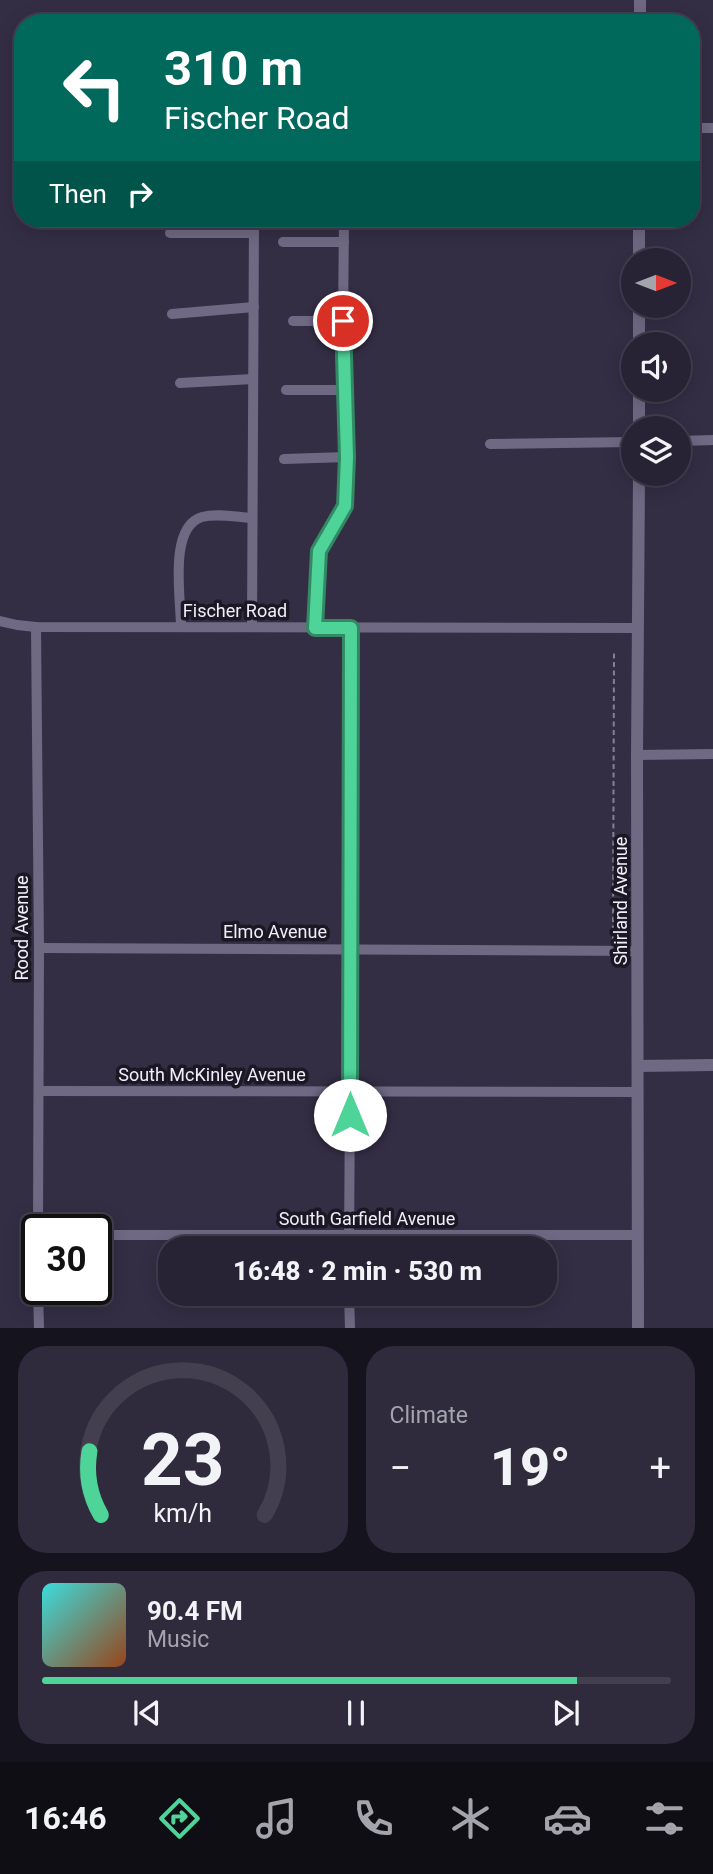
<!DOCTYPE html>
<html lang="en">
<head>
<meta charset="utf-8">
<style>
	:root { --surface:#272234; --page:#2f2a3c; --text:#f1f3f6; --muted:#a4a4ac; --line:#433f4f; --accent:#4ed399 }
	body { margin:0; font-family:Roboto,sans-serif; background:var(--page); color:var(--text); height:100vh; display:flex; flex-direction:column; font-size:26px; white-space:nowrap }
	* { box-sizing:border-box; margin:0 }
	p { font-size:23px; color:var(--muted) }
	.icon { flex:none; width:38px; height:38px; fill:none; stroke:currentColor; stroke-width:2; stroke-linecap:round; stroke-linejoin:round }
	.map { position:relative; height:1328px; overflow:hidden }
	.sheet { display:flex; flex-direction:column; gap:18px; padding:18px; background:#15131d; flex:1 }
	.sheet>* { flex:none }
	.top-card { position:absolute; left:14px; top:14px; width:686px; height:214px; border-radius:28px; box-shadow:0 4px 18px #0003,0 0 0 2px var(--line); background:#00695c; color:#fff; overflow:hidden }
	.needle { width:46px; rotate:90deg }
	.buttons { position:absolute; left:621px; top:248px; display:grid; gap:14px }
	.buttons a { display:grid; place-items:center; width:70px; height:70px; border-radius:50%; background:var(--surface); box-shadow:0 4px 18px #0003,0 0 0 2px var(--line); font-size:35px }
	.speed { position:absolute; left:21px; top:1214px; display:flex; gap:14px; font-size:35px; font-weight:700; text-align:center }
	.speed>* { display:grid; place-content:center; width:91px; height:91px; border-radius:50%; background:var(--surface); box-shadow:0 4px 18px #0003,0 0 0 2px var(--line); line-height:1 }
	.speed .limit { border:4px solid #111; border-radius:10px; background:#fff; color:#111 }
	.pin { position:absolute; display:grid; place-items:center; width:60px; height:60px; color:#fff; margin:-30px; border:4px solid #fff; border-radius:50%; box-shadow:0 2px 7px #0007 }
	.me { position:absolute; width:77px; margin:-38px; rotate:0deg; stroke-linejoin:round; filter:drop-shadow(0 0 5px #0008) }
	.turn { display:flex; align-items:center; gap:24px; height:147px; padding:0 35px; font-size:32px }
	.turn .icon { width:91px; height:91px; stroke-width:2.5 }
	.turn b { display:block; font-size:49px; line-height:60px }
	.then { display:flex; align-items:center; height:66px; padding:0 35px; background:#0003; gap:14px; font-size:26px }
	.big { font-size:52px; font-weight:800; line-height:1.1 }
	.sheet .widget { flex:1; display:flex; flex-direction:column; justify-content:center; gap:10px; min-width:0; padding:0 24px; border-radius:28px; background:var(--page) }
	.sheet .dial { align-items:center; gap:0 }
	.dial svg { height:182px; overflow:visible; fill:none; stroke:var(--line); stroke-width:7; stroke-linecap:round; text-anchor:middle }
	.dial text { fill:var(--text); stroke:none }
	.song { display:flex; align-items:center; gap:21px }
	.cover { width:84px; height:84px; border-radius:10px; background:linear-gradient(135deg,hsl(180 70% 55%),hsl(20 70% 35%)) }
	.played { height:7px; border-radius:4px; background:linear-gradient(90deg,var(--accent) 85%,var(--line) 85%) }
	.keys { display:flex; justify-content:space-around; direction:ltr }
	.heat { display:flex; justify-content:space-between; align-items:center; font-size:38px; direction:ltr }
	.sheet .tiles { flex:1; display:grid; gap:18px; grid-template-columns:1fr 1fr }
	.widget:last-child { grid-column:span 2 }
	.trip { position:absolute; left:158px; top:1236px; width:399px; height:70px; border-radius:28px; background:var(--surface); box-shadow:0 4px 18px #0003,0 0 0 2px var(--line); font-weight:800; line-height:70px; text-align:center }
	.dock { display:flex; height:112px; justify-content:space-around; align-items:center; background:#100e15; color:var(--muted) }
	.dock .icon { width:49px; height:49px }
	.dock .active { color:var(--accent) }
	.dock b { font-size:32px; color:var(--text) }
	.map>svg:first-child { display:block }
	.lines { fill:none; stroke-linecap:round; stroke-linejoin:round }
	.path { stroke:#858094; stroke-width:2; stroke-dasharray:5 3.5; stroke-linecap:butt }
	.minor { stroke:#706984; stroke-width:10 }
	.tertiary { stroke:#706984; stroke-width:12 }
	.route-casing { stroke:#338963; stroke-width:18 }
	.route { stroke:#4ed399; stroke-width:12 }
	.labels { text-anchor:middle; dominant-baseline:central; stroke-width:7; stroke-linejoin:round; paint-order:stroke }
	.street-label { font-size:18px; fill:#f0edfc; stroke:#1b1823 }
</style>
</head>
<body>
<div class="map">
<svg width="713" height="1328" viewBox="0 0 713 1328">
	<rect width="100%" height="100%" fill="#342e45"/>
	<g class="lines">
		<polyline class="path" points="613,939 614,652"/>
		<g class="minor">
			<polyline points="691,128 713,128"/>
			<polyline points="170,233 254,233"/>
			<polyline points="283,242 344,242"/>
			<polyline points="172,314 254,307"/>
			<polyline points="293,321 343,321"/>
			<polyline points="180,383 253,379"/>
			<polyline points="286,390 345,390"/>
			<polyline points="679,441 713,440"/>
			<polyline points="490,444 634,442"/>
			<polyline points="284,459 347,457"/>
			<polyline points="0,621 17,625 36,627 638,628"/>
			<polyline points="36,627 39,948 38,1230"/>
			<path d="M181,627C181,599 168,527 202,517C217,513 236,517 251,518"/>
			<polyline points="252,627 254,219"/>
			<polyline points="315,628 319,551 345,506 347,457 343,321 344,219"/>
			<polyline points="637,755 713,754"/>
			<polyline points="39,948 638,951"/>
			<polyline points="39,1091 637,1092"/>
			<polyline points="96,1235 638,1235"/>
			<polyline points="349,1248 350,1091 350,628"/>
			<polyline points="38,1290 39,1328"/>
			<polyline points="349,1293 350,1328"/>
		</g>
		<g class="tertiary">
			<polyline points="640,23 640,0"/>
			<polyline points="639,261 639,219"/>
			<polyline points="639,345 639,306"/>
			<polyline points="639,429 639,390"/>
			<polyline points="638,1066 713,1065"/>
			<polyline points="638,1328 637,755 639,474"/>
		</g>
	</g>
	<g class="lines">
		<g class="route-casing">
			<polyline id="route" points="343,321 347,457 345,506 319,551 315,628 351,628 350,1115"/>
		</g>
		<use href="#route" class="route"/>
	</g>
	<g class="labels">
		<g class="street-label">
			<text x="235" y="610">Fischer Road</text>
			<text transform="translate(620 901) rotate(-90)">Shirland Avenue</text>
			<text transform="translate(21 928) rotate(-90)">Rood Avenue</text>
			<text x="275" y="931">Elmo Avenue</text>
			<text x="212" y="1074">South McKinley Avenue</text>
			<text x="367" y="1218">South Garfield Avenue</text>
		</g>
	</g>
</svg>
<div class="buttons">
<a><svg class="needle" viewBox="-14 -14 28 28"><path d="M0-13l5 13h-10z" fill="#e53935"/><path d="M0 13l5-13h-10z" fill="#a4a4ac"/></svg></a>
<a><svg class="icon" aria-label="sound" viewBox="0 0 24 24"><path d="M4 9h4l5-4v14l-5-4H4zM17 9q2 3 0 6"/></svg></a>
<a><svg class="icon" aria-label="layers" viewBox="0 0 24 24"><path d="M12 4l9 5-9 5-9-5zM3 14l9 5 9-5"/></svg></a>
</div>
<div class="speed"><div class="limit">30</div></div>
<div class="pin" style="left:343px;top:321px;background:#d93025"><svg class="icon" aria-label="arrive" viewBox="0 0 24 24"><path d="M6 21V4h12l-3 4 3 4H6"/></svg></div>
<svg class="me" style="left:350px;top:1115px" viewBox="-20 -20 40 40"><circle r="19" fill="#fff"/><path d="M0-13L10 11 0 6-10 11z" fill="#4ed399"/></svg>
<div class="trip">16:48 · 2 min · 530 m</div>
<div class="top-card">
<div class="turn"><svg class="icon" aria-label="left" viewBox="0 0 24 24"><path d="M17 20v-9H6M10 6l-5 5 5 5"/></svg><div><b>310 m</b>Fischer Road</div></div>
<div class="then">Then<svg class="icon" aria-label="right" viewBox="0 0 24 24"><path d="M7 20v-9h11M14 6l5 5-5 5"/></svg></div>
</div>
</div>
<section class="sheet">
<div class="tiles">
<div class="widget dial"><svg viewBox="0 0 100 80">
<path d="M14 69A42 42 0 1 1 86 69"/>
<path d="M14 69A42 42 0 0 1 9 41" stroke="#4ed399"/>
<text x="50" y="56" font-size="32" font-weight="700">23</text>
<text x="50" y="72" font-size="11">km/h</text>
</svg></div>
<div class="widget"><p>Climate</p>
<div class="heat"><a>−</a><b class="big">19°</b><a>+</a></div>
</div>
<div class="widget">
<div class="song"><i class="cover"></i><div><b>90.4 FM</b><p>Music</p></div></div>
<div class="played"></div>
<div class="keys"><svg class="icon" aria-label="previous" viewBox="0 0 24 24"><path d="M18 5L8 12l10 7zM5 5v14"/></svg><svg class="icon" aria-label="pause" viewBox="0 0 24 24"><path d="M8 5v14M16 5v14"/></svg><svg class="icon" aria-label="next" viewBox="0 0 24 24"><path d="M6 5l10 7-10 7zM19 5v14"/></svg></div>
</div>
</div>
</section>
<nav class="dock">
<b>16:46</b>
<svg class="icon active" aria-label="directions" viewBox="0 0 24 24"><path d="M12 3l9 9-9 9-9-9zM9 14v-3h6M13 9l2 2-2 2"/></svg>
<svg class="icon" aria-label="music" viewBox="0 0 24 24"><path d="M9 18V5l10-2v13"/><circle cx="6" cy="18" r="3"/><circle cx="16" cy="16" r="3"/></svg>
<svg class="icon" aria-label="phone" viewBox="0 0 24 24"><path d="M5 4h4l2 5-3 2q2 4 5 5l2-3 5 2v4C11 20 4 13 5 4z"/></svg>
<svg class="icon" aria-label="climate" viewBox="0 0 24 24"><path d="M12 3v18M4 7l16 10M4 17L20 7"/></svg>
<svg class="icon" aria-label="car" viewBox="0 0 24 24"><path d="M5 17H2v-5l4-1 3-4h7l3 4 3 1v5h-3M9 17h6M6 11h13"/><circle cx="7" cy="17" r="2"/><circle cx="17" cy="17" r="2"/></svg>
<svg class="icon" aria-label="filters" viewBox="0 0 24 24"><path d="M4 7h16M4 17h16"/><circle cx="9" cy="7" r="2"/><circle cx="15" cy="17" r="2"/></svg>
</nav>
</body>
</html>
